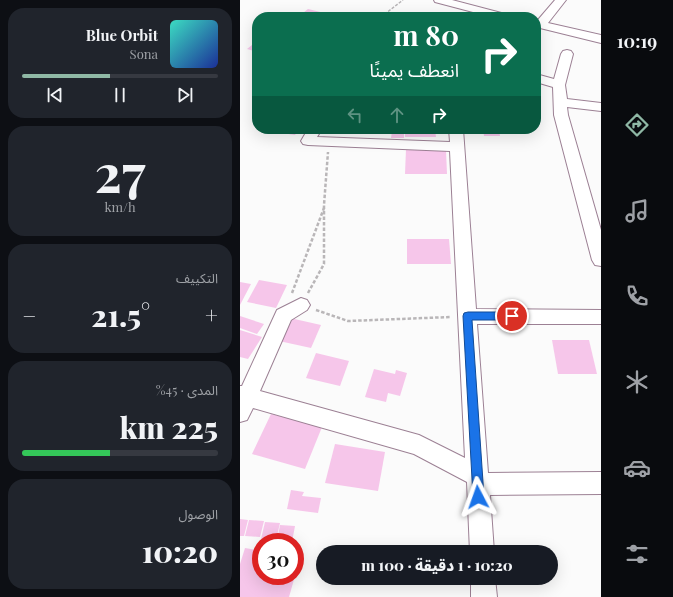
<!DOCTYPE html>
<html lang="ar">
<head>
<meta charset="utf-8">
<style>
	:root { --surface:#171b24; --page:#20242c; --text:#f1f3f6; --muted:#9ea1a6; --line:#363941; --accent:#8fb8a5 }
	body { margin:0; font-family:"Playfair Display","Noto Sans Arabic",serif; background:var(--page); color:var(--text); direction:rtl; height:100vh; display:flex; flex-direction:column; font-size:15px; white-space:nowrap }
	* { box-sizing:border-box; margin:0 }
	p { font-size:13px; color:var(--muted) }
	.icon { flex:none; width:22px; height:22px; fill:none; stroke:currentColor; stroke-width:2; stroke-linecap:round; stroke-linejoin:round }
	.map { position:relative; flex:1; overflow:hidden; direction:ltr }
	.side { display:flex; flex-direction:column; gap:8px; padding:8px; background:#0d0f14; width:240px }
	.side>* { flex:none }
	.hud { position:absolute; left:12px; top:12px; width:289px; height:122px; border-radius:16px; box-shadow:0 4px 16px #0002; direction:rtl; background:#0b6e4f; color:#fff; overflow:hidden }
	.speed { position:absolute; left:12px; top:533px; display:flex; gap:8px; font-size:20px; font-weight:700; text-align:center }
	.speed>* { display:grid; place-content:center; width:52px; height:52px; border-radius:50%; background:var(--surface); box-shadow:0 4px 16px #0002; line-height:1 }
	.speed .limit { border:6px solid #d22; background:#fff; color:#111 }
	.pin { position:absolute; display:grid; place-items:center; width:34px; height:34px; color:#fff; margin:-17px; border:2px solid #fff; border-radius:50%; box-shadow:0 1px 4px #0007 }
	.me { position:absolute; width:44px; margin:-22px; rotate:356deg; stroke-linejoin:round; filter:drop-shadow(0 0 3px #0008) }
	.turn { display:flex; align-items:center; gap:14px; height:84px; padding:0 16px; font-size:18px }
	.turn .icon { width:52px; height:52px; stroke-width:2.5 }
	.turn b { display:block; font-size:28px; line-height:34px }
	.lanes { display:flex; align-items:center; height:38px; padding:0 16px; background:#0003; justify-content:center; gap:20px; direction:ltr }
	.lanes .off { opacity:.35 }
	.big { font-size:30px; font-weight:800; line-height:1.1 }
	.side .widget { flex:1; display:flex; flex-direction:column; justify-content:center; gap:6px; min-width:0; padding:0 14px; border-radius:16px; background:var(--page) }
	.side .dial { align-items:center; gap:0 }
	.dial b { font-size:52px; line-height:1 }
	.song { display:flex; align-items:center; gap:12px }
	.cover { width:48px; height:48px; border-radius:6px; background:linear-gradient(135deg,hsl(170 70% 55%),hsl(230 70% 35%)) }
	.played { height:4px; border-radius:2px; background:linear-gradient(90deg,var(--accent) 45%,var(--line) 45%) }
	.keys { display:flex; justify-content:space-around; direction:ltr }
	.heat { display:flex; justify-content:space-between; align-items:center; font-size:22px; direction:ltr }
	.charge { height:6px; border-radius:3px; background:linear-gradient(90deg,#34c759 45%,var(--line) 0) }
	.trip { position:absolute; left:76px; top:545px; width:242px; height:40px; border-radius:20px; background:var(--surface); box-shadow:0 4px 16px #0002; font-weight:800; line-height:40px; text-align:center; direction:rtl }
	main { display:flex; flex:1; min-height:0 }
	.dock { display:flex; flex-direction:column; width:72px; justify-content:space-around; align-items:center; background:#090b0e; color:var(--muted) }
	.dock .icon { width:28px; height:28px }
	.dock .current { color:var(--accent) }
	.dock b { font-size:18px; color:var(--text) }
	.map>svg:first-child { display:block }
	.building { fill:#f6c6ea }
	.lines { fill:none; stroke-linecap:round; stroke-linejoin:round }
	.street-casing { stroke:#9c8094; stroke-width:2 }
	.path-far1 { stroke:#b9b6b8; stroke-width:1.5; stroke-dasharray:3 1.5; stroke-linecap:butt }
	.path { stroke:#b9b6b8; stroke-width:2.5; stroke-dasharray:3.5 2; stroke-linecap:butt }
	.street { fill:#fff; fill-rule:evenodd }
	.route { fill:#1a73e8; stroke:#114b97 }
</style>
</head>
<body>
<main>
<nav class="dock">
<b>10:19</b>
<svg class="icon current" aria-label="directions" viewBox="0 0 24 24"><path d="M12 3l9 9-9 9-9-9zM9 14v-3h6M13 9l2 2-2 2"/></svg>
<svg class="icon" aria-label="music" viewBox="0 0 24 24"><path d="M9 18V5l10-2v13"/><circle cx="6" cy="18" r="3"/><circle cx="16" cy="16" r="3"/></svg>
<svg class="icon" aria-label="phone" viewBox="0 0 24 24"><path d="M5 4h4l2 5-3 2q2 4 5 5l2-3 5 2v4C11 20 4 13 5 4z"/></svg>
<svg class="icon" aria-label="climate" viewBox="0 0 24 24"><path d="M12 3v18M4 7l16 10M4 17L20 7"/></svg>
<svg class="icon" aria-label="car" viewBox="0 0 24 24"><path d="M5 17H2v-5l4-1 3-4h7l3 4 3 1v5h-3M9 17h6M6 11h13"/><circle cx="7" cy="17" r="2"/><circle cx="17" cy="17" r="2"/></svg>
<svg class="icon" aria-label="filters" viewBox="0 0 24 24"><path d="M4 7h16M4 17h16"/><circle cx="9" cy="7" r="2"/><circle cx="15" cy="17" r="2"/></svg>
</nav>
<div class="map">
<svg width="361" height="597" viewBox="0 0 361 597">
	<rect width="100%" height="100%" fill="#fbfbfb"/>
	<g class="building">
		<polygon points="68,9 97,16 58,17"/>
		<polygon points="17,41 17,49 14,51 7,49"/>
		<polygon points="29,129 59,129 55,135 28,131"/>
		<polygon points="165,129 195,129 196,137 165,137"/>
		<polygon points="243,129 259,129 260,136 244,136"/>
		<polygon points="152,131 164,131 164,138 151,138"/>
		<polygon points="166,149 206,150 207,174 165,174"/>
		<polygon points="167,239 209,239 211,264 167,264"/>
		<polygon points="19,280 47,285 36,308 7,302"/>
		<polygon points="0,282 11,284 0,305"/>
		<polygon points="0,316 24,324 17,334 0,328"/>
		<polygon points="50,318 81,325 71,348 39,341"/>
		<polygon points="0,330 22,337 8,359 0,357"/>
		<polygon points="312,340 349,340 357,374 318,374"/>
		<polygon points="76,353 109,361 100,386 66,378"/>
		<polygon points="134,369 155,374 156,370 167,373 160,396 148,393 146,402 125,397"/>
		<polygon points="31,414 82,427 65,469 12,454"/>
		<polygon points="95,444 145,452 138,491 85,483"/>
		<polygon points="51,490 64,492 62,496 81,498 78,513 47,509"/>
		<polygon points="0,519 8,520 4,536 0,536"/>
		<polygon points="9,520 24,521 20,537 5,536"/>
		<polygon points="25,522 40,523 36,540 21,539"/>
		<polygon points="40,525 55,526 52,542 37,541"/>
		<polygon points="5,548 21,551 21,576 55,576 49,597 0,597 0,564"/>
		<polygon points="55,557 60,558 55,573"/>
	</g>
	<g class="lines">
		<g class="street-casing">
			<g id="street">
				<polygon points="194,0 212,0 269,15 271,17 252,17 195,2"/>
				<polygon points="315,0 326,0 308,23 361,35 361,43 296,27 296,21 297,21"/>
				<polygon points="327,50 331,51 333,54 325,85 327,99 361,103 361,111 327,107 328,115 361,230 361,266 355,265 352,260 314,115 313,87 296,82 296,74 314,79 321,54 323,51"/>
				<polygon points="68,129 82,129 77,137 210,142 209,129 223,129 236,309 361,310 361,324 237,324 248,473 361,472 361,494 250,495 254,552 230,552 227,482 174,454 13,408 7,420 0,422 0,386 2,386 37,310 61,298 67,300 70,305 67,310 51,320 20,391 179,435 225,458 210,151 68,145 63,144 61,141"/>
				<polygon points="231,578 255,578 257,597 231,597"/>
			</g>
		</g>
		<polyline class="path-far1" points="141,17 163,0"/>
		<g class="path">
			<polyline points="52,293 84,208"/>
			<polyline points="68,293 84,264 84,205 88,152"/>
			<polyline points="76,310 108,321 211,317"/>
		</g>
		<use href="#street" class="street"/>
	</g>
	<polygon class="route" points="228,312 272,312 275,313 277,316 275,319 272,320 232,320 244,497 242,501 238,503 234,501 233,497 223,316 224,313"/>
</svg>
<div class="speed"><div class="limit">30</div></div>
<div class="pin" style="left:272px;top:316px;background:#d93025"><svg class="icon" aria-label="arrive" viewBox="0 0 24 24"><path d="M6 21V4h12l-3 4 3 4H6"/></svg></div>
<svg class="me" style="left:238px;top:497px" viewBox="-20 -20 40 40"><path d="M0-17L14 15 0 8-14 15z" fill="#1a73e8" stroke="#fff" stroke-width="4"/></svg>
<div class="trip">10:20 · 1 دقيقة · 100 m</div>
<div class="hud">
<div class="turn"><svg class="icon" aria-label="right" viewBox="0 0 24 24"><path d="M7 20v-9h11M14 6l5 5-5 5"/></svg><div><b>80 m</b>انعطف يمينًا</div></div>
<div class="lanes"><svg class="icon off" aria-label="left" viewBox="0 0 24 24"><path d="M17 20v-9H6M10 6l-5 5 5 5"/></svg><svg class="icon off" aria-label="ahead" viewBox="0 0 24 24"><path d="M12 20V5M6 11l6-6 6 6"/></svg><svg class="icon" aria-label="right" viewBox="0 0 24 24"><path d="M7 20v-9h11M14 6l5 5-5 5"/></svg></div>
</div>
</div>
<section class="side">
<div class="widget">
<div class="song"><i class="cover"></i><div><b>Blue Orbit</b><p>Sona</p></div></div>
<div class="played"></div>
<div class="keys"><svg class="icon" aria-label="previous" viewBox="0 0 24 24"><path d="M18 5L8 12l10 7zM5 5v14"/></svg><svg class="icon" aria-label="pause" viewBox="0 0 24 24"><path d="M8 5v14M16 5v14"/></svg><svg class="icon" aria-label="next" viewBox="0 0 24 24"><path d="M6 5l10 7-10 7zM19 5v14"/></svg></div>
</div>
<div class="widget dial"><b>27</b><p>km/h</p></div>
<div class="widget"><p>التكييف</p>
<div class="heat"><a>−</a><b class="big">21.5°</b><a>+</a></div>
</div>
<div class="widget"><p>المدى · 45%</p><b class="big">225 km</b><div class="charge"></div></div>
<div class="widget"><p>الوصول</p><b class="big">10:20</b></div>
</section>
</main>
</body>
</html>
